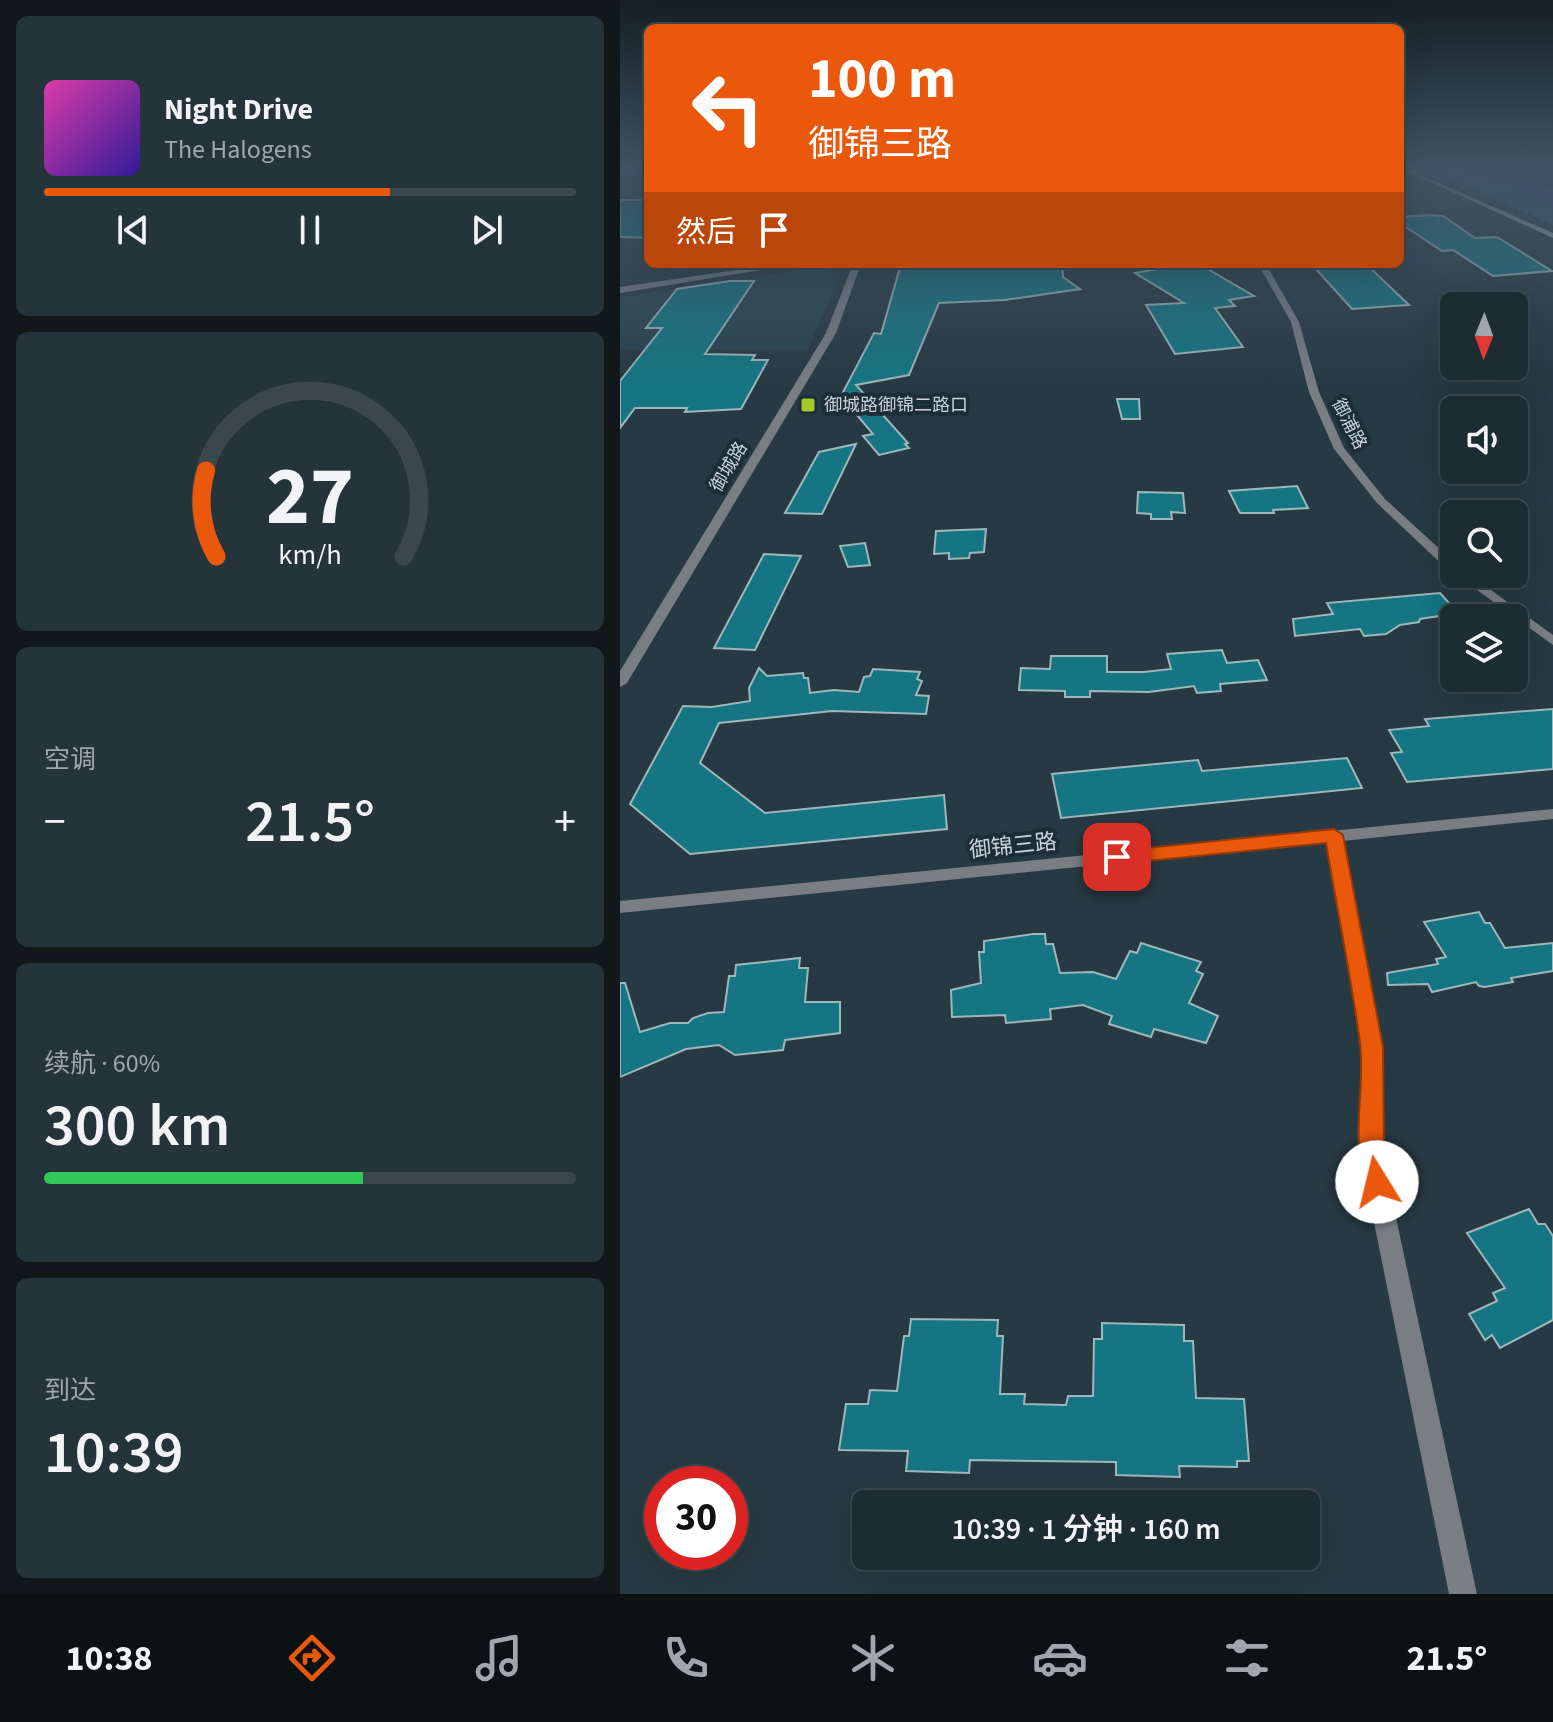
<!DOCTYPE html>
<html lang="zh">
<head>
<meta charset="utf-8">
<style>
	:root { --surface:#1d2b32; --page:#25333a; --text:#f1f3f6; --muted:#a0a7ac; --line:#3b474d; --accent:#ea580c }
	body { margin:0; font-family:"Source Sans 3","Noto Sans SC",sans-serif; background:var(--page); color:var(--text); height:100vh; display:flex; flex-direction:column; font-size:30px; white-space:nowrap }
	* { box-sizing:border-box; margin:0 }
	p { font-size:26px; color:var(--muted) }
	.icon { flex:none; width:44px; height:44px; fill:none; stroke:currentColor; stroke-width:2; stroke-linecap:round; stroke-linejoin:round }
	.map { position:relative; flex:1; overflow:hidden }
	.details { display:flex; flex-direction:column; gap:16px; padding:16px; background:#10181c; width:620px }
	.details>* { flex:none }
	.guide { position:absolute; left:24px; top:24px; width:760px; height:244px; border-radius:12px; box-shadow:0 8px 32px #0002,0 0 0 2px var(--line); background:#ea580c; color:#fff; overflow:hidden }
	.needle { width:52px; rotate:181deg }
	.controls { position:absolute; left:820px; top:292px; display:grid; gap:16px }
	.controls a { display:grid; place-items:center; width:88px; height:88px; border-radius:12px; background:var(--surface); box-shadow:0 8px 32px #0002,0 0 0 2px var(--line); font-size:40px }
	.speed { position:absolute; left:24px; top:1466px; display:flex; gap:16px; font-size:40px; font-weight:700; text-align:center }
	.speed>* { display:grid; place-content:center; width:104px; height:104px; border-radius:50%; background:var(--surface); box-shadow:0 8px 32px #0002,0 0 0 2px var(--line); line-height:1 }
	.speed .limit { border:12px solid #d22; background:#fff; color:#111 }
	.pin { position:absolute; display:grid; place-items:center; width:68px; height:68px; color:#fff; margin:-34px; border-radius:16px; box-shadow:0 4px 12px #0006 }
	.me { position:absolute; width:88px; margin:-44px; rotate:351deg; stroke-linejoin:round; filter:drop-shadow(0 0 6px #0008) }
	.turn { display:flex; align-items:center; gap:28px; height:168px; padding:0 32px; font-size:36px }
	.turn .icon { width:104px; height:104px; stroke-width:2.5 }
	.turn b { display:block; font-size:56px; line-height:68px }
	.then { display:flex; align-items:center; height:76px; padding:0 32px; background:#0003; gap:16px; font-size:30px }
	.big { font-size:60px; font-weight:600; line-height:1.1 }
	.details .widget { flex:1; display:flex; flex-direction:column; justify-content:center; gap:12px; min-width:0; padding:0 28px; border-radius:12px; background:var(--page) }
	.details .dial { align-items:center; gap:0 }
	.dial svg { height:208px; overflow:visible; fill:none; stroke:var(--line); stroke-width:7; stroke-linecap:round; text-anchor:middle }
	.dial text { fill:var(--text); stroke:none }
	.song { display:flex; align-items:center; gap:24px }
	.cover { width:96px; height:96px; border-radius:12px; background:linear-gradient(135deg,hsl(320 70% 55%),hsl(250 70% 35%)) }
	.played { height:8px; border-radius:4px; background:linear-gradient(90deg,var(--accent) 65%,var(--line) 65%) }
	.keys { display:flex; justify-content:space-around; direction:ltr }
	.heat { display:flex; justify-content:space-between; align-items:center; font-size:44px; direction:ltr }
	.charge { height:12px; border-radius:6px; background:linear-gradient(90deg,#34c759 60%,var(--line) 0) }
	.trip { position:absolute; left:232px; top:1490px; width:468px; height:80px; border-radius:12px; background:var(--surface); box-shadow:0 8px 32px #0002,0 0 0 2px var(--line); font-weight:600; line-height:80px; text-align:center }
	.tab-bar { display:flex; height:128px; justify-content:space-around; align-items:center; background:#0c1114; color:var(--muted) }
	.tab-bar .icon { width:56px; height:56px }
	.tab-bar .on { color:var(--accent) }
	.tab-bar b { font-size:36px; color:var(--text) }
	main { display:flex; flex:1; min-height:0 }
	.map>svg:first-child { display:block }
	.built { fill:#2a4350 }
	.green { fill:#315a6e }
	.water { fill:#3c4678 }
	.building { fill:#157582; stroke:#9eb7bb; stroke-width:2 }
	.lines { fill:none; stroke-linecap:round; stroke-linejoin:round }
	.minor { fill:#787e84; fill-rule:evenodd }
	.tertiary { fill:#787e84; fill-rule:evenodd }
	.secondary { fill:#9da6b1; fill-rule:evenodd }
	.route { fill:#ea580c; stroke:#983908; stroke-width:2 }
	.poi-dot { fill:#a2c928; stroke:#1d2e37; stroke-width:3 }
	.labels { text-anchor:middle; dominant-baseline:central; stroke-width:8; stroke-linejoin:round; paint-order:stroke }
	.far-poi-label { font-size:18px; fill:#c9d3d9; stroke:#1d2e37; text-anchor:start }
	.far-street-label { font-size:18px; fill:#c9d3d9; stroke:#1d2e37 }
	.street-label { font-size:22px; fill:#c9d3d9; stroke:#1d2e37 }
</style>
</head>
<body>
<main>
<section class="details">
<div class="widget">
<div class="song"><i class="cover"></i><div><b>Night Drive</b><p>The Halogens</p></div></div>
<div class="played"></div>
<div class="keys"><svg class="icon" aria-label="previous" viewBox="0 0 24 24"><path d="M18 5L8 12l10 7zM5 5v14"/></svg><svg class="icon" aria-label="pause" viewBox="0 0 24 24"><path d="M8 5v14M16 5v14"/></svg><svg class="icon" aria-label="next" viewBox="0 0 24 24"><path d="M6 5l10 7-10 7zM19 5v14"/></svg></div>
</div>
<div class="widget dial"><svg viewBox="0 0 100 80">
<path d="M14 69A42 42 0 1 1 86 69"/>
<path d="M14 69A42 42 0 0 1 10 36" stroke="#ea580c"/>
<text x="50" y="56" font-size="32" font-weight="700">27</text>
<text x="50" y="72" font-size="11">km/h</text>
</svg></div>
<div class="widget"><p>空调</p>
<div class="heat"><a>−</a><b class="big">21.5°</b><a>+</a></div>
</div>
<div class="widget"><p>续航 · 60%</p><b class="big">300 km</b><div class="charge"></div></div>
<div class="widget"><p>到达</p><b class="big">10:39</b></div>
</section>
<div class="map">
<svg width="933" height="1594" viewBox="0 0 933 1594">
	<rect width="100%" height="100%" fill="#273942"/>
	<polygon class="built" points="194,268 221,274 187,350 0,349 0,297"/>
	<polygon class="green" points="804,166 836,166 920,198 933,207 933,225"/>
	<polygon class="water" points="836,166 868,166 933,189 933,207 920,198"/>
	<g class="building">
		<polygon points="0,200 28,200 28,238 0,237"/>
		<polygon points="811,215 823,216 855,238 877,237 932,271 873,276 833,250 822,251 780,223 780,217"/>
		<polygon points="281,264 442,264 443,277 460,289 385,300 319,303 289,375 236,385 288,443 285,444 289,448 259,455 243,436 253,434 221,396 254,333 261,334"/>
		<polygon points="565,264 579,264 634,296 609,300 615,306 595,308 623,347 555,354 526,305 564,303 515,273"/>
		<polygon points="746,264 789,305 732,309 694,267"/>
		<polygon points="110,281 134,281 85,354 135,355 132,360 148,360 121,409 65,412 67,408 15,408 0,428 0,381 42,328 26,328 57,289"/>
		<polygon points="497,399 519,399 520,419 502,419"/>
		<polygon points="236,444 202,514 165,513 199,452"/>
		<polygon points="677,486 688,508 653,510 654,513 620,513 609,491"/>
		<polygon points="518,492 563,493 565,513 551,512 552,519 531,519 531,514 517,513"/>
		<polygon points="366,529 364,552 350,553 349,558 329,559 329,553 314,554 316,531"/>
		<polygon points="245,543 250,565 228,567 220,546"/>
		<polygon points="144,554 181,556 135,650 94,648"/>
		<polygon points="820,593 838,613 800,619 799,622 780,625 766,634 744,636 740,629 675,636 673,619 713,614 707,603"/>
		<polygon points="602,650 607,663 638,660 647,680 600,684 601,691 577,693 574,686 529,692 470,691 470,697 445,697 445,691 399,690 401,668 430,669 431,656 487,656 487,672 524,672 551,669 547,654"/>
		<polygon points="139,668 147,676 183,673 184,678 188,678 190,693 214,690 239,692 244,677 250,676 253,669 300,672 297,679 302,681 296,695 309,696 306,714 212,711 99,723 80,763 145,813 324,795 327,829 70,854 10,804 63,706 92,707 130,701 129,688"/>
		<polygon points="933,709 933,769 787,782 771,753 782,752 769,730 809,726 805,719"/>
		<polygon points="727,758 742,788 441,818 432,774 578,760 582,771"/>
		<polygon points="859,912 865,923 870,923 885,948 933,943 933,971 891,978 893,982 865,987 859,986 856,982 812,992 808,984 768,985 767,973 818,964 816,959 826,957 804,922"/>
		<polygon points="413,934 425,934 426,944 433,944 440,973 473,972 496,979 510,951 517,953 521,943 581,962 576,971 583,974 569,1003 598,1016 586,1043 534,1029 531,1037 489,1024 492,1016 463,1005 430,1009 431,1019 386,1023 385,1015 332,1017 331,990 361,983 359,952 364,952 364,941"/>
		<polygon points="180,958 179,968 188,968 185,1002 220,1002 220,1033 165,1040 163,1050 115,1055 99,1045 66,1049 0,1077 0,983 5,983 20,1032 50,1023 68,1023 73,1018 88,1013 104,1012 109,976 115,976 116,965"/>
		<polygon points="909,1209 918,1224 925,1224 933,1236 933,1320 880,1348 872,1335 865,1340 849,1314 877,1301 873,1293 885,1288 847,1233"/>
		<polygon points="291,1319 378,1320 377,1336 383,1336 380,1394 405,1394 404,1404 446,1405 448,1396 473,1396 474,1339 482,1339 482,1323 564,1325 564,1341 573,1341 576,1398 624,1399 629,1461 617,1461 617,1467 559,1466 560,1477 496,1475 496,1462 350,1460 349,1473 286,1471 288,1451 219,1450 226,1404 248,1404 250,1390 277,1391 284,1336 289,1336"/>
	</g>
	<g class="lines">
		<g class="minor">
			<polygon points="802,169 802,171 780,176 780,172"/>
			<polygon points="157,264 177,264 0,293 0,287"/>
			<polygon points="933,809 933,819 723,841 762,1047 762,1153 857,1594 829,1594 740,1153 742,1047 707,842 0,913 0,901"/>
		</g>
		<g class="tertiary">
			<polygon points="233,264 241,264 216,333 7,683 0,687 0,671 206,333"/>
			<polygon points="638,264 646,264 679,322 699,392 724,448 765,499 834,562 834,573 830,572 757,503 714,449 689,392 671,322"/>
			<polygon points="835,574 849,574 933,635 933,645"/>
		</g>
		<polygon class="secondary" points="780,166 933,233 933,238 780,168"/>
	</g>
	<linearGradient id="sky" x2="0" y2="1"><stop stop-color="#151f24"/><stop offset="0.43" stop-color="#415465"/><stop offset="1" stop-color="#415465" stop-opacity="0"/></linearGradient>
	<rect width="933" height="389" fill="url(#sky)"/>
	<path class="route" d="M714,829L723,835L763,1047L764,1153L770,1182L766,1190L757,1193L749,1190C728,1145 746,1091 740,1043C731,976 717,909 706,843L497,864L487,857L497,851Z"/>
	<rect class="poi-dot" x="180" y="397" width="16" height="16" rx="4"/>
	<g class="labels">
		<g class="far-poi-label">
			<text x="204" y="405">御城路御锦二路口</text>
		</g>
		<g class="far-street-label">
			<text transform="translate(729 424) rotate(63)">御浦路</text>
			<text transform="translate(109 467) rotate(-59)">御城路</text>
		</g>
		<g class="street-label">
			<text transform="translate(393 846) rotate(-6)">御锦三路</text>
		</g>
	</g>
</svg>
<div class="controls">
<a><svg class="needle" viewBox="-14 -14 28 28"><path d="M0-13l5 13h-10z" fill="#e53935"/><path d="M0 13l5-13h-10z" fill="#a0a7ac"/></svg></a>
<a><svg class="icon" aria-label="sound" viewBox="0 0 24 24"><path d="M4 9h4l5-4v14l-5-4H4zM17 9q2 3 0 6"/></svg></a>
<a><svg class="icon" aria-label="search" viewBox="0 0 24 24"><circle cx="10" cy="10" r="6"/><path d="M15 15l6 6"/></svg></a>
<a><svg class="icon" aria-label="layers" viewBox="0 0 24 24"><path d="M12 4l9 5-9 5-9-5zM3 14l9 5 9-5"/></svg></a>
</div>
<div class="speed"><div class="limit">30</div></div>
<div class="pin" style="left:497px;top:857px;background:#d93025"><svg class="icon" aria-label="arrive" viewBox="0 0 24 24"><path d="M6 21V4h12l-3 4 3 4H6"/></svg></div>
<svg class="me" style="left:757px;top:1182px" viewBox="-20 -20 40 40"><circle r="19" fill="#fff"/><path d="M0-13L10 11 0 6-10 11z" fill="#ea580c"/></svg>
<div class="trip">10:39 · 1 分钟 · 160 m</div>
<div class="guide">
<div class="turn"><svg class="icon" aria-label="left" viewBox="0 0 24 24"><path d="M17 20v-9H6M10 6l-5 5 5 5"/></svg><div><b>100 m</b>御锦三路</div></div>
<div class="then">然后<svg class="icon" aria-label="arrive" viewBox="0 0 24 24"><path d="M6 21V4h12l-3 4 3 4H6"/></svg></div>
</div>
</div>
</main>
<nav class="tab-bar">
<b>10:38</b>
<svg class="icon on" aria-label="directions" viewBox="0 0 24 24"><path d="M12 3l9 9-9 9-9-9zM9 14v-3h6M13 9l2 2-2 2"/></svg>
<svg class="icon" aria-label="music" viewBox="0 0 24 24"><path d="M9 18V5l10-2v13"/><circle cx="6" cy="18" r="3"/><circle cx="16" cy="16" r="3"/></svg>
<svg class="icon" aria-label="phone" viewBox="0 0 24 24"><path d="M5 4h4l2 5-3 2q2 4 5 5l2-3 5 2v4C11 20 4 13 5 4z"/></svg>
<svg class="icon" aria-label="climate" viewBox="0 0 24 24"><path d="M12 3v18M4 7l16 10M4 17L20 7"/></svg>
<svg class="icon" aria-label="car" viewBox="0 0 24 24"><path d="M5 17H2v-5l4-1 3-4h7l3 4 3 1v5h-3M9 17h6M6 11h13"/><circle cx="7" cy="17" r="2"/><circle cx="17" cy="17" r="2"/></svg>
<svg class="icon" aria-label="filters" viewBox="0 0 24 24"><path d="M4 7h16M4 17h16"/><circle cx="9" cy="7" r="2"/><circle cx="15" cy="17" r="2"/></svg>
<b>21.5°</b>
</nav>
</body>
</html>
